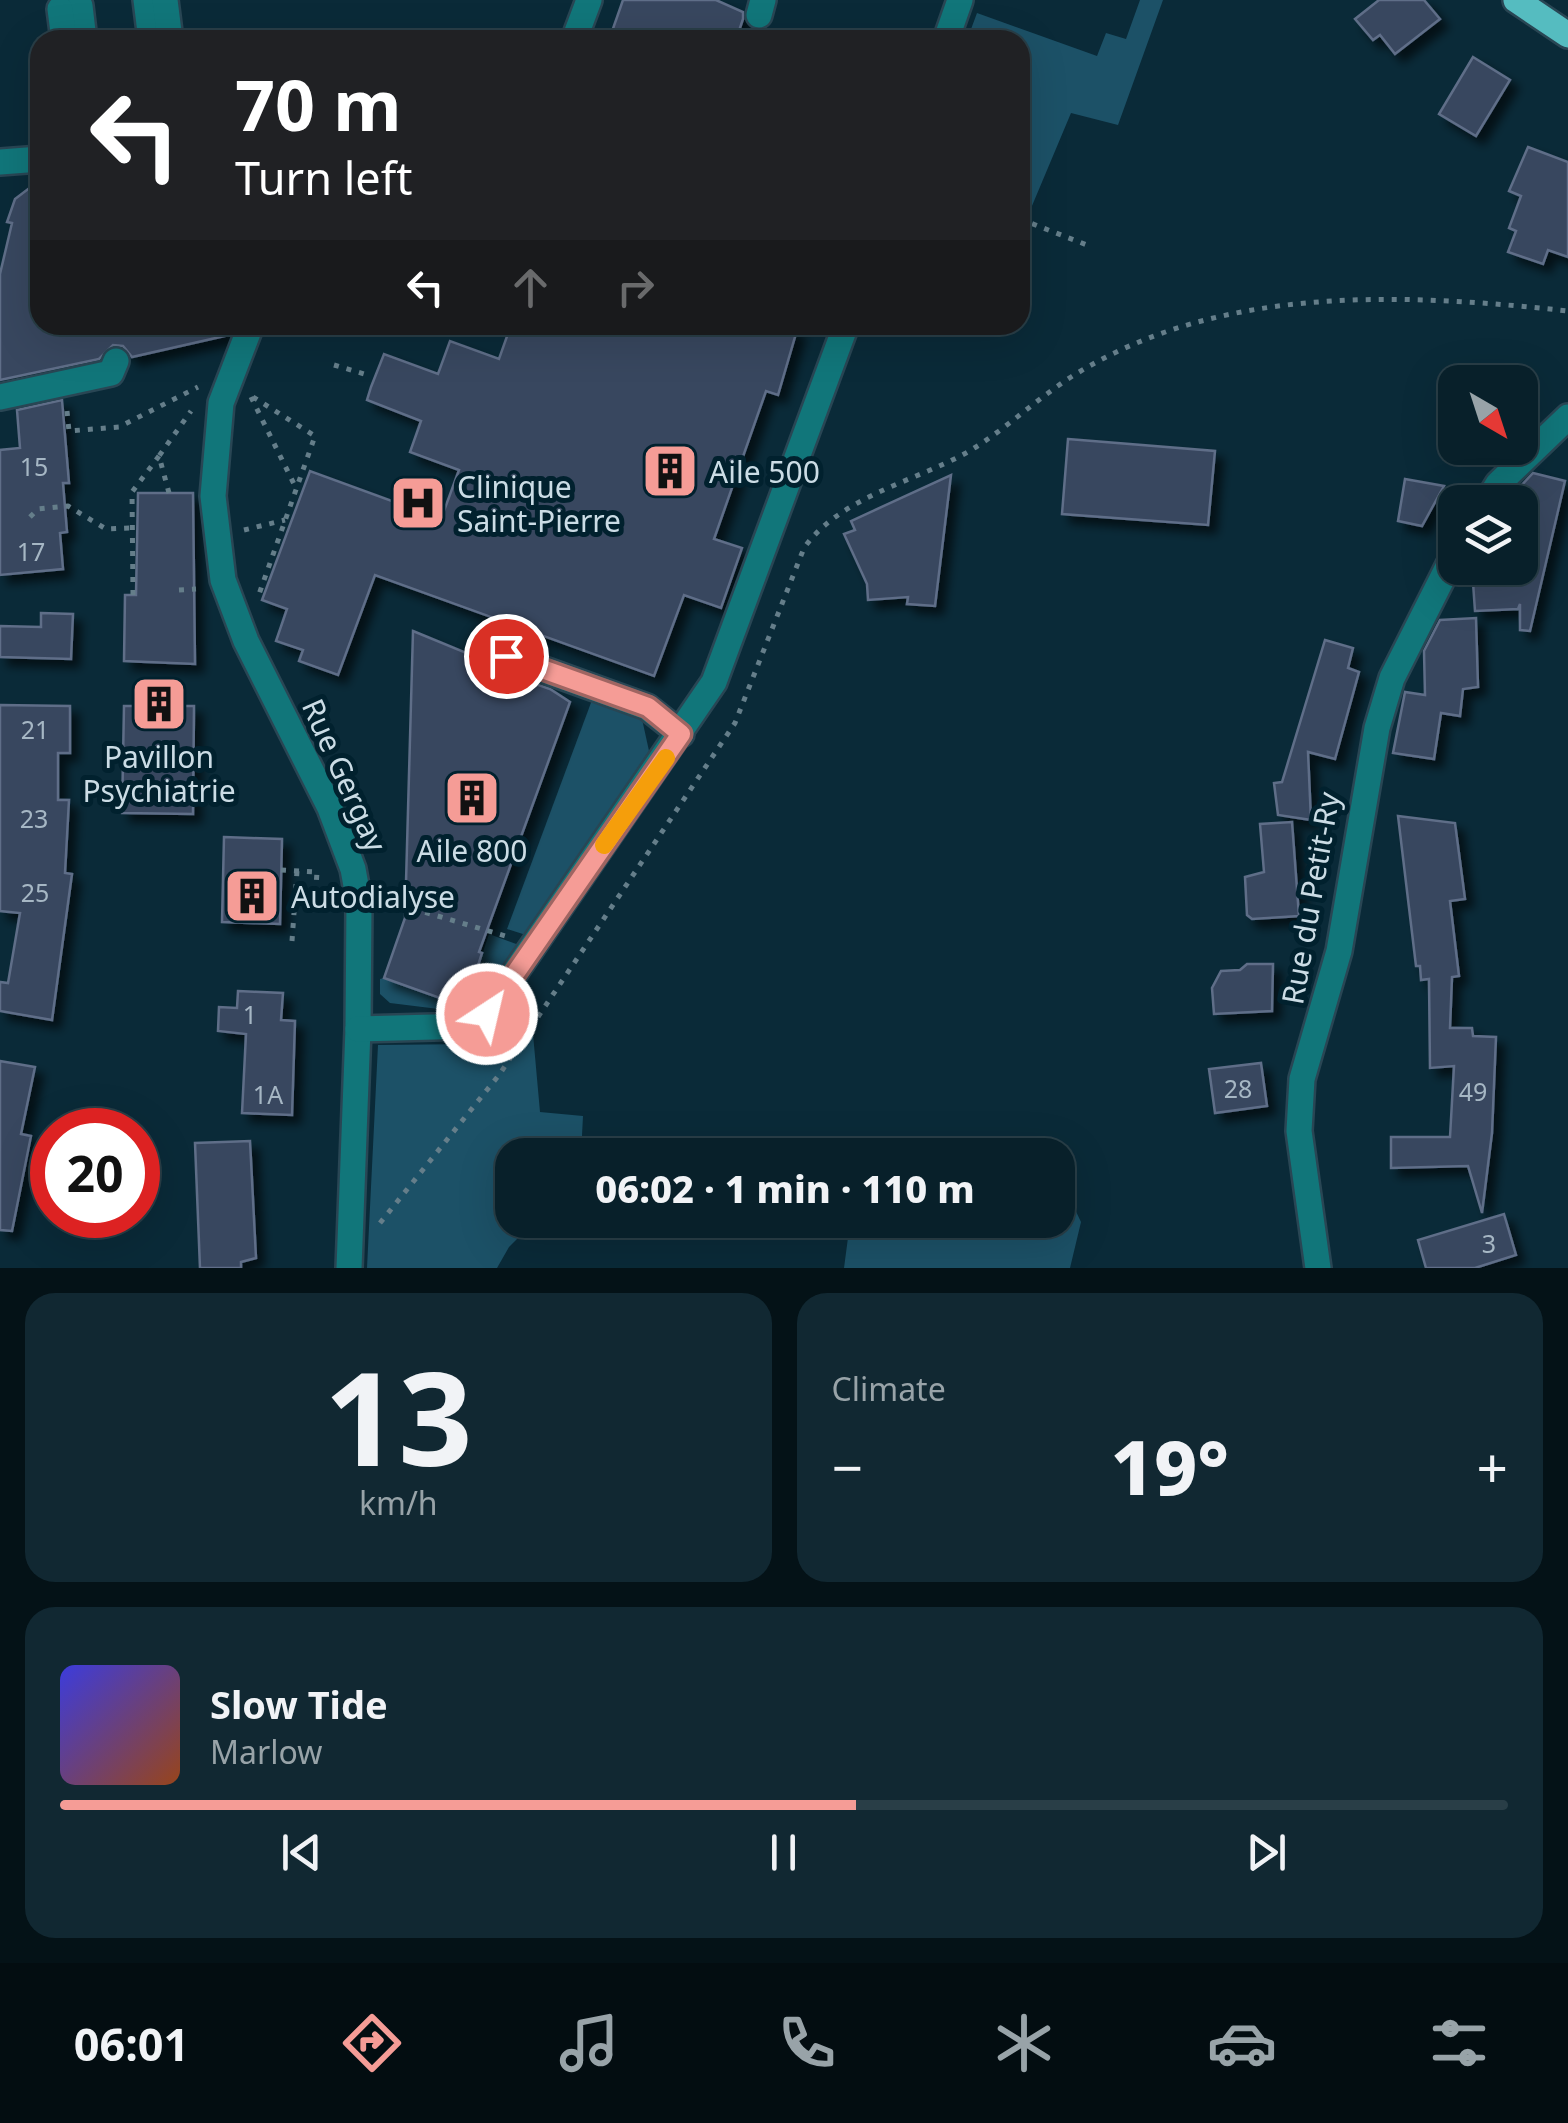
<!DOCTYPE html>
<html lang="en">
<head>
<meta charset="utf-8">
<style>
	:root { --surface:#08202a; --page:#112832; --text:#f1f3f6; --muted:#98a3a8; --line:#293e47; --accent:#f59c96 }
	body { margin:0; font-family:"Noto Sans",sans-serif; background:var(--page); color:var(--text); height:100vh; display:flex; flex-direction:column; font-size:38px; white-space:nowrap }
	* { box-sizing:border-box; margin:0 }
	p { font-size:32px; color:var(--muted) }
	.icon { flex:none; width:55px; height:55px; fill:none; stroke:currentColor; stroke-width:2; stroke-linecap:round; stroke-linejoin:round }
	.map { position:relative; height:1268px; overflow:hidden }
	.sheet { display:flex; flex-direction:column; gap:25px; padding:25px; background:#041217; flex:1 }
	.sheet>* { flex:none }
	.banner { position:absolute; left:30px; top:30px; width:1000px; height:305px; border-radius:30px; box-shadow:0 10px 40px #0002,0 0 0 2px var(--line); background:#202124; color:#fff; overflow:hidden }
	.needle { width:65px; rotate:141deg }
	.buttons { position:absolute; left:1438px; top:365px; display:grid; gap:20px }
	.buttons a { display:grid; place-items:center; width:100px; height:100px; border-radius:20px; background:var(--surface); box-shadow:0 10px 40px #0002,0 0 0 2px var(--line); font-size:50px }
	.speed { position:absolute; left:30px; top:1108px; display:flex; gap:20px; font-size:50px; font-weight:700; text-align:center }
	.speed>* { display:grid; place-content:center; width:130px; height:130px; border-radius:50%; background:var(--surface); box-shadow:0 10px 40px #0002,0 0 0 2px var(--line); line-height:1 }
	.speed .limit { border:15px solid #d22; background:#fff; color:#111 }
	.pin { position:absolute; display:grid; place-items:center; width:85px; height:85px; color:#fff; margin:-42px; border:5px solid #fff; border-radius:50%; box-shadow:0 2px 10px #0007 }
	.me { position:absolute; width:110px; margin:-55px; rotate:35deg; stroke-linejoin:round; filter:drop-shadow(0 0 8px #0008) }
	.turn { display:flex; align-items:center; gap:35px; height:210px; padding:0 40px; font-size:45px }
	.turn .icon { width:130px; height:130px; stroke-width:2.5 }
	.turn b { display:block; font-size:70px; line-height:85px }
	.lanes { display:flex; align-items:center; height:95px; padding:0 40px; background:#0003; justify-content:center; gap:50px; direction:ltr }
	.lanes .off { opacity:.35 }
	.big { font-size:75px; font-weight:800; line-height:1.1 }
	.sheet .widget { flex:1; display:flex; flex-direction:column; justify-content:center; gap:15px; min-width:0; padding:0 35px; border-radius:30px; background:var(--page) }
	.sheet .dial { align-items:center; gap:0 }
	.dial b { font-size:130px; line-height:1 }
	.song { display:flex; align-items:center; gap:30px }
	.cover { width:120px; height:120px; border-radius:15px; background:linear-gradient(135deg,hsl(240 70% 55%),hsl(20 70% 35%)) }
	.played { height:10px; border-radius:5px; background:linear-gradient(90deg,var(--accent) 55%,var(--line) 55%) }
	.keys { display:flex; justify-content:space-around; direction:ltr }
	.heat { display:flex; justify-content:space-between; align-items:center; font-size:55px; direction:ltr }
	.sheet .tiles { flex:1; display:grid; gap:25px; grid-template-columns:1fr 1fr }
	.widget:last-child { grid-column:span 2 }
	.trip { position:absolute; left:495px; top:1138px; width:580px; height:100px; border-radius:30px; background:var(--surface); box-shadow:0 10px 40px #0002,0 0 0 2px var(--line); font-weight:800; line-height:100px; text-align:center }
	.dock { display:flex; height:160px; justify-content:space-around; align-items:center; background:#030d11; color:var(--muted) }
	.dock .icon { width:70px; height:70px }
	.dock .active { color:var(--accent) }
	.dock b { font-size:45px; color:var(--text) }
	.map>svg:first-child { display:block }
	.green { fill:#1c5167 }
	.building { fill:#39475f; stroke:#5f6e88; stroke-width:2.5; filter:url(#shadow) }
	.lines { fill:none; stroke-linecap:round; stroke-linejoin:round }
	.minor-casing { stroke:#294654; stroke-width:30 }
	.major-casing { stroke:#294654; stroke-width:30 }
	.path { stroke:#657e8a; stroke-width:5; stroke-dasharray:5 8; stroke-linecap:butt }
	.minor { stroke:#11767a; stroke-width:25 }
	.major { stroke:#55bcc0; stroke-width:25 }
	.route-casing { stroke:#9f6562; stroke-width:25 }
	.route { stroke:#f59c96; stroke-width:18 }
	.slow { stroke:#f59e0b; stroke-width:18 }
	.labels { text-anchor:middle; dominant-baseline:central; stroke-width:10; stroke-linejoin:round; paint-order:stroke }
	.number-label { font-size:25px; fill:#a6b7c4 }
	.poi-label { font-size:30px; fill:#cbdce5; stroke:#01212e; text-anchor:start }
	.street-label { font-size:30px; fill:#cbdce5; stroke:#01212e }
</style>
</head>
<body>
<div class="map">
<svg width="1568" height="1268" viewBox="0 0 1568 1268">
	<defs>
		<filter id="shadow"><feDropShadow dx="8" dy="8" stdDeviation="5" flood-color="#0009"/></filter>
	</defs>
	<rect width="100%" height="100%" fill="#0a2a38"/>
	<g class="green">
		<polygon points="1140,0 1163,0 1118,125 1071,113 1029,213 1020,209 1020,40 967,40 977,13 1097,56 1106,33 1126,39"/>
		<polygon points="592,700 642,719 649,751 526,935 507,929"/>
		<path d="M489,934L519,945C504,969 491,1002 463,1012L390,1003L380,994V979L384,978L465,1006Z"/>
		<polygon points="513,1028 533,1034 540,1112 583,1116 581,1155 512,1155 512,1220 536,1220 509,1247 497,1268 367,1268 378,1045 474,1044"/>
		<polygon points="1058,1199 1070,1199 1081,1222 1070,1268 844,1268 849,1230 861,1220 1058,1220"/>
	</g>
	<g class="building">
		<polygon points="623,0 716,0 743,12 743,19 736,40 609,40"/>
		<polygon points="1379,0 1424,0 1440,19 1395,54 1380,35 1373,40 1355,19"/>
		<polygon points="1473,57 1510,80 1476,136 1439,114"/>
		<polygon points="1528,147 1568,162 1568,257 1548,250 1543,264 1508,252 1516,231 1509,228 1521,196 1509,191"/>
		<polygon points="40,180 40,325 228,325 229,335 132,357 123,346 113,345 99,359 0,380 0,274 12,223 7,222 15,199"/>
		<polygon points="511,325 782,325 797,330 778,395 766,391 714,539 742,548 721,608 684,595 654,676 375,575 338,675 299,661 303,650 276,641 287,609 262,600 310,471 441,519 459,470 410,452 421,421 367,400 371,387 384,354 438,374 450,341 499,359"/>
		<polygon points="62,400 69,483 63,483 67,532 60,533 63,569 0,575 0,450 20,448 17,410"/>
		<polygon points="1068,439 1215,451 1208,525 1062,514"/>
		<polygon points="1533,473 1565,481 1530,631 1520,630 1520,604 1518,609 1475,611 1472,568 1520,568 1520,502 1506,502"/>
		<polygon points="951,475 935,606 907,604 908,597 868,600 867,584 844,534 855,530 851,521"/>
		<polygon points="1405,479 1444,486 1422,526 1398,521"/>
		<polygon points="138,493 193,493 195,664 124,661 125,595 136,595"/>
		<polygon points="41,613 73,614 71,659 0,657 0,626 41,627"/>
		<polygon points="1476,618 1478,687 1463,689 1460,716 1441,713 1434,759 1393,753 1405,692 1425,695 1424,651 1440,620"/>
		<polygon points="413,631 469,654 469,666 501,672 550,689 570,702 479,952 482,953 465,1007 384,978 405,918"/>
		<polygon points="1325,640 1353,648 1348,668 1359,672 1335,759 1308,752 1311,820 1278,815 1274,783 1282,782"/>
		<polygon points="0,705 70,706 70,753 58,753 58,800 69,800 65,873 72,874 52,1020 0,1011 0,982 8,983 20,913 0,911"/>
		<polygon points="124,706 194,706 193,814 122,813"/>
		<polygon points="1398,816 1455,823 1465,899 1450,901 1459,976 1452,977 1450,1028 1472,1028 1473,1036 1496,1037 1492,1133 1482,1213 1468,1166 1391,1168 1391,1137 1450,1137 1454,1066 1430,1068 1429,979 1421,980 1420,966 1416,966"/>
		<polygon points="1292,822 1299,916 1252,919 1247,915 1245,877 1264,872 1260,824"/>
		<polygon points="224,837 282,839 280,924 222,922"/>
		<polygon points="1247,964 1273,964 1272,1011 1214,1014 1212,988 1221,971 1240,970"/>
		<polygon points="238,991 283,993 281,1020 295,1021 292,1115 242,1113 246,1034 218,1031 219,1007 237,1008"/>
		<polygon points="0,1061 35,1067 21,1134 31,1136 12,1231 0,1230"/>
		<polygon points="1261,1063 1267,1106 1215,1113 1209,1069"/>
		<polygon points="250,1141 256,1258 241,1262 241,1268 200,1268 195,1143"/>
		<polygon points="1504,1214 1516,1255 1475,1268 1426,1268 1418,1240"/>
	</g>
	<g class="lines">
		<g class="minor-casing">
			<g id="minor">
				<polyline points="146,0 151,40"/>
				<polyline points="165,0 170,40"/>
				<polyline points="80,6 84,40"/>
				<polyline points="60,9 64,40"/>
				<polyline points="759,15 763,0"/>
				<polyline points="574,40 589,0"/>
				<polyline points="946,40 960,0"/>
				<polyline points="0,162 40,159"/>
				<polyline points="251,325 221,403 213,496 223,580 246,641 330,808 353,869 359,902 358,1029 349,1268"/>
				<polyline points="0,397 111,373 116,361"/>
				<polyline points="1487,502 1498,484 1568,417"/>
				<polyline points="506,656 647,707 681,734"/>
				<polyline points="358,1029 471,1026 487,1013 714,682 846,325"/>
				<polyline points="1318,1268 1299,1131 1302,1079 1339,951 1377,728 1392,678 1455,553"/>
			</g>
		</g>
		<g class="major-casing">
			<polyline id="major" points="1516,0 1568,35"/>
		</g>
		<g class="path">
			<polyline points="1020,219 1087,245"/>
			<polyline points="334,365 371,376"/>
			<polyline points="251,397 296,488"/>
			<polyline points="253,397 315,436 258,597"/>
			<polyline points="67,411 69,431 119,427 198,387"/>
			<polyline points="169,493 159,456 191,411"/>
			<polyline points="30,517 38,509 68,506 106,529 131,528"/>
			<polyline points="244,530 285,520"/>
			<polyline points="179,590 196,589"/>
			<polyline points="133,595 132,492 159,456"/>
			<polyline points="281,870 317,872 315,901 332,903"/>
			<polyline points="387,906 407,907 509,937"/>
			<polyline points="292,941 297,871"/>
			<path d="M380,1223L499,1075L735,723L804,548C840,497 913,482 966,453C1004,431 1035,400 1071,377C1218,284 1403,293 1568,311"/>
		</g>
		<use href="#minor" class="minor"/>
		<use href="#major" class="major"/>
	</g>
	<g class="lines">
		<g class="route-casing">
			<polyline id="route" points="487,1014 681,734 648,707 506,656"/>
		</g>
		<use href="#route" class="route"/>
		<polyline class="slow" points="604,845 666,758"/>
	</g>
	<defs>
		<g id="building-square" transform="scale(2.875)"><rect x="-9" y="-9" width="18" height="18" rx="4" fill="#f59c96" stroke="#01212e"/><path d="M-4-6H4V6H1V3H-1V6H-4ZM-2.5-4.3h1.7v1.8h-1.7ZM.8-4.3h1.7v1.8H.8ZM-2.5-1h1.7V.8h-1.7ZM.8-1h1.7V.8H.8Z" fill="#111"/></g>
		<g id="hospital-square" transform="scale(2.875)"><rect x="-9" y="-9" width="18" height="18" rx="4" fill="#f59c96" stroke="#01212e"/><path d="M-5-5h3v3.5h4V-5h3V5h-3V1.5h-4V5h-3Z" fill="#111"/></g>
	</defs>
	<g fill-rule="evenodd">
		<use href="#building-square" x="670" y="471"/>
		<use href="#hospital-square" x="418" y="503"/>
		<use href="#building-square" x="159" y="704"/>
		<use href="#building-square" x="472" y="798"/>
		<use href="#building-square" x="252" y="896"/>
	</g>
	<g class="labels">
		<g class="number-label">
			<text x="34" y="466">15</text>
			<text x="31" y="551">17</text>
			<text x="35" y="729">21</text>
			<text x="34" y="818">23</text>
			<text x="35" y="892">25</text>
			<text x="250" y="1014">1</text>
			<text x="1238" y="1088">28</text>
			<text x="1473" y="1091">49</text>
			<text x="268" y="1094">1A</text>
			<text x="1489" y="1243">3</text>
		</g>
		<g class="poi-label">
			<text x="709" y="471">Aile 500</text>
			<text x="457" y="486">Clinique<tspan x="457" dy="34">Saint-Pierre</tspan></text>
			<text x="159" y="756" text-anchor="middle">Pavillon<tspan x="159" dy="34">Psychiatrie</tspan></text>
			<text x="472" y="850" text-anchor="middle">Aile 800</text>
			<text x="291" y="896">Autodialyse</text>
		</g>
		<g class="street-label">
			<text transform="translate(345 775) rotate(66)">Rue Gergay</text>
			<text transform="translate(1310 898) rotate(-80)">Rue du Petit-Ry</text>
		</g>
	</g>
</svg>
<div class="buttons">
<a><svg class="needle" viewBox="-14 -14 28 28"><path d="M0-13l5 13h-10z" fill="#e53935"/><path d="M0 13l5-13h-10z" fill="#98a3a8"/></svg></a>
<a><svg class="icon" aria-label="layers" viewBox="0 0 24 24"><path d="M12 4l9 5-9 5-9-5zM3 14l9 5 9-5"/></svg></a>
</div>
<div class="speed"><div class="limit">20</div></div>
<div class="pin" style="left:506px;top:656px;background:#d93025"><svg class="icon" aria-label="arrive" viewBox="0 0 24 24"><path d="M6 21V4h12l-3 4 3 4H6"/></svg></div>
<svg class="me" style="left:487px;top:1014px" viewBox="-20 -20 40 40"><circle r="17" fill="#f59c96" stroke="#fff" stroke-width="3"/><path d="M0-11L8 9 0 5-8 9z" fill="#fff"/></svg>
<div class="trip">06:02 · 1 min · 110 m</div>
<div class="banner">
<div class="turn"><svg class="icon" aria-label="left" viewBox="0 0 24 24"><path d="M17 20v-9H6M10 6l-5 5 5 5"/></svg><div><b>70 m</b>Turn left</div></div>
<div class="lanes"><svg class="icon" aria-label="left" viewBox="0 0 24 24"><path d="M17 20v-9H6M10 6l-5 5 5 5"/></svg><svg class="icon off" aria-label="ahead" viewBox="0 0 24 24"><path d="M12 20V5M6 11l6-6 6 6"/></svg><svg class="icon off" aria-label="right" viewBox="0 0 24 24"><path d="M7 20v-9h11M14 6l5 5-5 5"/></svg></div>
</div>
</div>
<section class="sheet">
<div class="tiles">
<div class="widget dial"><b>13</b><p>km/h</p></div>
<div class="widget"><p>Climate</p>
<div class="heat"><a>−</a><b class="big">19°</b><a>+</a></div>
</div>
<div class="widget">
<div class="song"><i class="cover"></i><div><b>Slow Tide</b><p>Marlow</p></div></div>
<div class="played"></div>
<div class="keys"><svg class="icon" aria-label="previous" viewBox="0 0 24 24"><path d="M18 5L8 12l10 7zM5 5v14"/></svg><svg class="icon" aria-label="pause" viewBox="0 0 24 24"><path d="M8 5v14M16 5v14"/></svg><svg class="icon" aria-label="next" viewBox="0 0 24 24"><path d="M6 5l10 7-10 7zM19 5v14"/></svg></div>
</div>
</div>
</section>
<nav class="dock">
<b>06:01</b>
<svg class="icon active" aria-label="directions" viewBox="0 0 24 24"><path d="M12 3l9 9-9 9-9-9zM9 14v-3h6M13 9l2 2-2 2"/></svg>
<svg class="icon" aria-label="music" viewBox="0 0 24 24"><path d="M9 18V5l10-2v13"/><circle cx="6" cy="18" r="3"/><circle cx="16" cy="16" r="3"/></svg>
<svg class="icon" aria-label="phone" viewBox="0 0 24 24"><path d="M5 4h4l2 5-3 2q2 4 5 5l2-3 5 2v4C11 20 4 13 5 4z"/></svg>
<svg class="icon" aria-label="climate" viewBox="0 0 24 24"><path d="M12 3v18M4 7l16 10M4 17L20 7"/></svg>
<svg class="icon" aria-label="car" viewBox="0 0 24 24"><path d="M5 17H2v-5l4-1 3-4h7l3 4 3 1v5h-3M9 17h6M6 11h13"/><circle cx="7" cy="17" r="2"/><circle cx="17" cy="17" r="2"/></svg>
<svg class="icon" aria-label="filters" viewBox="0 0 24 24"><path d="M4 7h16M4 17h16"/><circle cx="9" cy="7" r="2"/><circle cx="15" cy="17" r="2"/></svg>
</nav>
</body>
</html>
